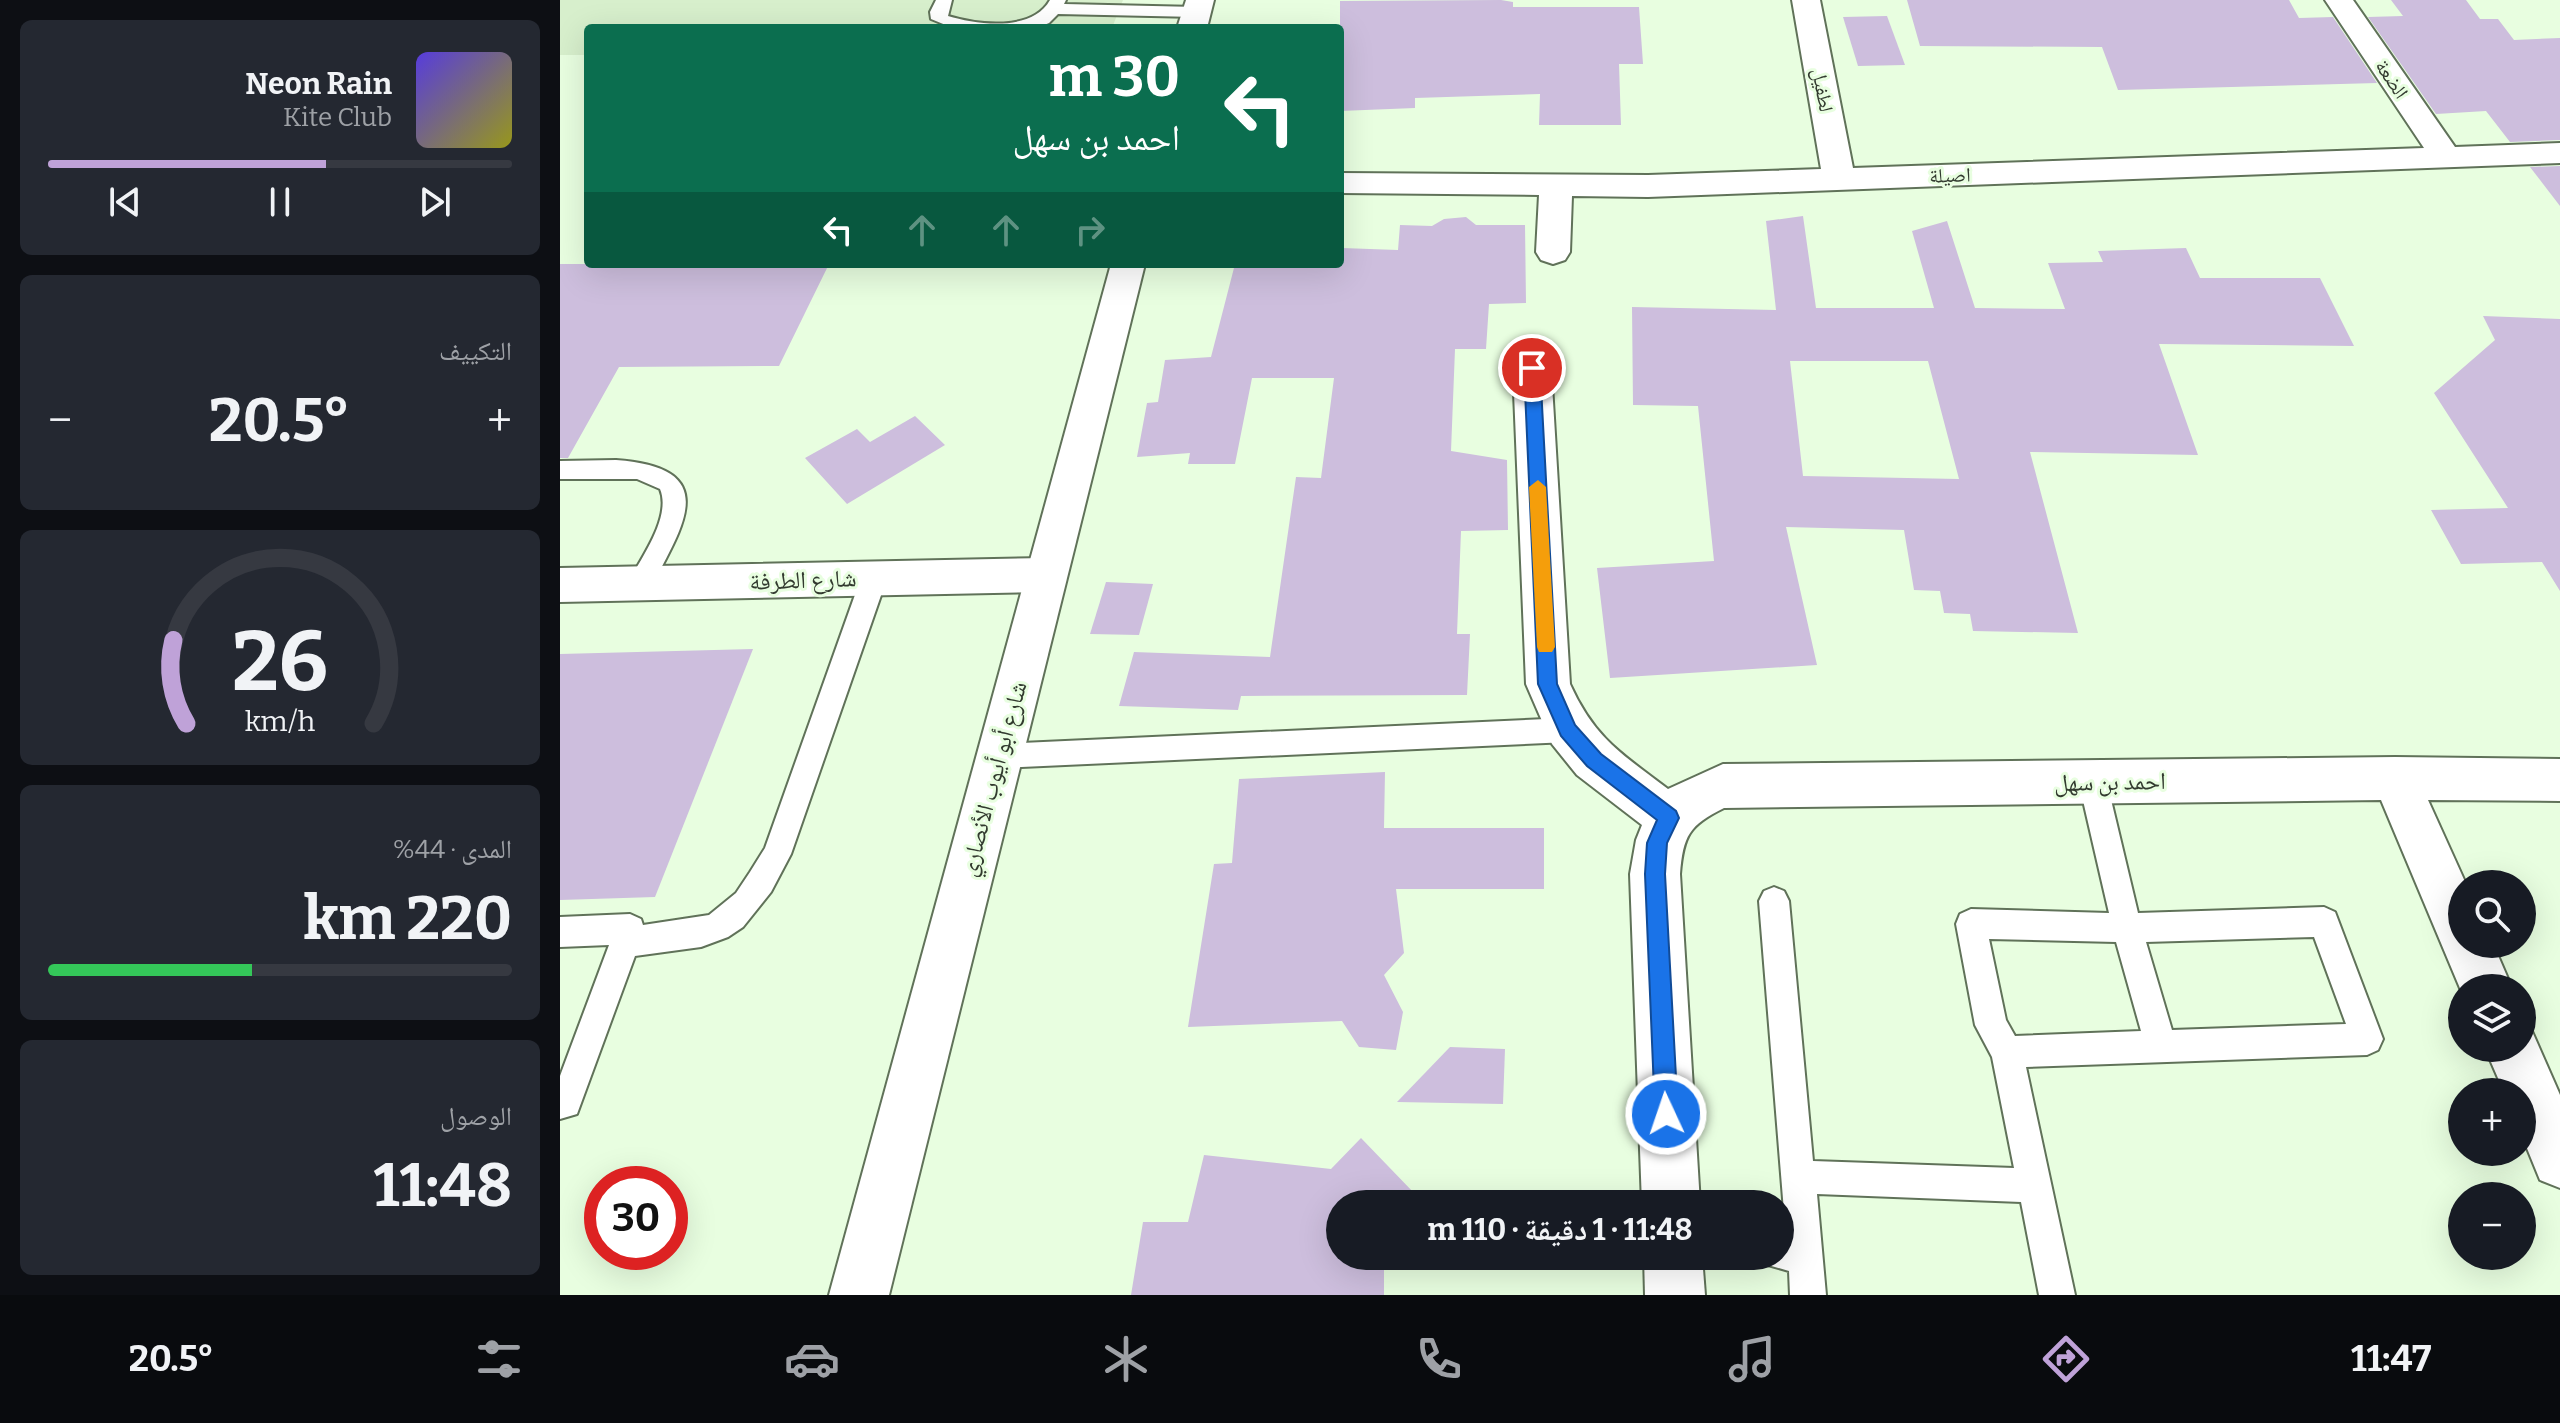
<!DOCTYPE html>
<html lang="ar">
<head>
<meta charset="utf-8">
<style>
	:root { --surface:#171b24; --page:#242831; --text:#f1f3f6; --muted:#9ea1a6; --line:#363941; --accent:#bfa2d8 }
	body { margin:0; font-family:Bitter,"Noto Naskh Arabic",serif; background:var(--page); color:var(--text); direction:rtl; height:100vh; display:flex; flex-direction:column; font-size:30px; white-space:nowrap }
	* { box-sizing:border-box; margin:0 }
	p { font-size:26px; color:var(--muted) }
	.icon { flex:none; width:44px; height:44px; fill:none; stroke:currentColor; stroke-width:2; stroke-linecap:round; stroke-linejoin:round }
	.map { position:relative; flex:1; overflow:hidden; direction:ltr }
	.panel { display:flex; flex-direction:column; gap:20px; padding:20px; background:#0d0f14; width:560px }
	.panel>* { flex:none }
	.banner { position:absolute; left:24px; top:24px; width:760px; height:244px; border-radius:8px; box-shadow:0 8px 32px #0002; direction:rtl; background:#0b6e4f; color:#fff; overflow:hidden }
	.controls { position:absolute; left:1888px; top:870px; display:grid; gap:16px }
	.controls a { display:grid; place-items:center; width:88px; height:88px; border-radius:50%; background:var(--surface); box-shadow:0 8px 32px #0002; font-size:40px }
	.speed { position:absolute; left:24px; top:1166px; display:flex; gap:16px; font-size:40px; font-weight:700; text-align:center }
	.speed>* { display:grid; place-content:center; width:104px; height:104px; border-radius:50%; background:var(--surface); box-shadow:0 8px 32px #0002; line-height:1 }
	.speed .limit { border:12px solid #d22; background:#fff; color:#111 }
	.pin { position:absolute; display:grid; place-items:center; width:68px; height:68px; color:#fff; margin:-34px; border:4px solid #fff; border-radius:50%; box-shadow:0 2px 8px #0007 }
	.me { position:absolute; width:88px; margin:-44px; rotate:357deg; stroke-linejoin:round; filter:drop-shadow(0 0 6px #0008) }
	.turn { display:flex; align-items:center; gap:28px; height:168px; padding:0 32px; font-size:36px }
	.turn .icon { width:104px; height:104px; stroke-width:2.5 }
	.turn b { display:block; font-size:56px; line-height:68px }
	.lanes { display:flex; align-items:center; height:76px; padding:0 32px; background:#0003; justify-content:center; gap:40px; direction:ltr }
	.lanes .off { opacity:.35 }
	.big { font-size:60px; font-weight:700; line-height:1.1 }
	.panel .widget { flex:1; display:flex; flex-direction:column; justify-content:center; gap:12px; min-width:0; padding:0 28px; border-radius:12px; background:var(--page) }
	.panel .dial { align-items:center; gap:0 }
	.dial svg { height:208px; overflow:visible; fill:none; stroke:var(--line); stroke-width:7; stroke-linecap:round; text-anchor:middle }
	.dial text { fill:var(--text); stroke:none }
	.song { display:flex; align-items:center; gap:24px }
	.cover { width:96px; height:96px; border-radius:12px; background:linear-gradient(135deg,hsl(250 70% 55%),hsl(60 70% 35%)) }
	.played { height:8px; border-radius:4px; background:linear-gradient(90deg,var(--accent) 60%,var(--line) 60%) }
	.keys { display:flex; justify-content:space-around; direction:ltr }
	.heat { display:flex; justify-content:space-between; align-items:center; font-size:44px; direction:ltr }
	.charge { height:12px; border-radius:6px; background:linear-gradient(90deg,#34c759 44%,var(--line) 0) }
	.trip { position:absolute; left:766px; top:1190px; width:468px; height:80px; border-radius:40px; background:var(--surface); box-shadow:0 8px 32px #0002; font-weight:700; line-height:80px; text-align:center; direction:rtl }
	.tabs { display:flex; height:128px; justify-content:space-around; align-items:center; background:#090b0e; color:var(--muted) }
	.tabs .icon { width:56px; height:56px }
	.tabs .selected { color:var(--accent) }
	.tabs b { font-size:36px; color:var(--text) }
	main { display:flex; flex:1; min-height:0 }
	.map>svg:first-child { display:block }
	.built { fill:#d7efcc }
	.building { fill:#cdbedd; fill-rule:evenodd }
	.lines { fill:none; stroke-linecap:round; stroke-linejoin:round }
	.service-casing { stroke:#607259; stroke-width:4 }
	.minor-casing { stroke:#607259; stroke-width:4 }
	.tertiary-casing { stroke:#607259; stroke-width:4 }
	.service { fill:#fff; fill-rule:evenodd }
	.minor { fill:#fff; fill-rule:evenodd }
	.tertiary { fill:#fff; fill-rule:evenodd }
	.route { fill:#1a73e8; stroke:#114b97; stroke-width:2 }
	.slow { fill:#f59e0b }
	.labels { text-anchor:middle; dominant-baseline:central; stroke-width:6; stroke-linejoin:round; paint-order:stroke }
	.far-street-label { font-size:20px; fill:#323a2f; stroke:#e8fee0 }
	.street-label { font-size:24px; fill:#323a2f; stroke:#e8fee0 }
</style>
</head>
<body>
<main>
<div class="map">
<svg width="2000" height="1295" viewBox="0 0 2000 1295">
	<rect width="100%" height="100%" fill="#e8fee0"/>
	<polygon class="built" points="0,0 563,0 552,28 28,28 28,55 0,55"/>
	<g class="building">
		<polygon points="941,0 953,2 953,7 1079,7 1083,64 1059,64 1061,125 979,125 980,94 855,98 855,108 780,111 780,1"/>
		<polygon points="1347,0 1729,0 1739,18 1773,17 1817,83 1558,90 1542,47 1360,46"/>
		<polygon points="1831,0 1906,0 1920,19 1938,19 1954,40 2000,38 2000,140 1950,142 1926,111 1876,114 1808,17 1843,16"/>
		<polygon points="1327,16 1345,65 1298,66 1283,17"/>
		<polygon points="2000,166 2000,206 1970,167"/>
		<path d="M1243,216L1256,308H1374L1352,231L1387,221L1415,308L1505,309L1488,263L1543,262L1538,251L1626,248L1640,278H1760L1794,346L1599,344L1638,455L1470,452L1518,633L1413,631L1410,614L1384,613L1380,591L1354,590L1344,530L1226,527L1257,665L1050,678L1037,568L1154,561L1138,406L1073,405L1072,307L1216,310L1206,221ZM1230,361H1368L1399,479L1243,476Z"/>
		<polygon points="906,217 916,225 965,225 966,303 929,304 926,349 895,349 891,451 947,460 948,530 901,531 897,634 910,634 907,695 681,696 678,710 559,706 574,652 710,657 736,477 761,478 774,378 692,378 675,464 628,464 630,453 577,457 587,403 598,402 605,360 651,357 675,264 780,264 782,248 838,250 840,225 872,226 884,219"/>
		<polygon points="0,264 269,264 219,366 59,367 8,458 0,458"/>
		<polygon points="1923,316 2000,319 2000,591 1982,562 1901,564 1871,510 1948,508 1874,393 1935,340"/>
		<polygon points="355,416 385,445 287,504 245,458 297,429 310,442"/>
		<polygon points="546,582 593,584 579,635 530,634"/>
		<polygon points="193,649 95,897 0,900 0,654"/>
		<polygon points="825,772 824,828 984,828 984,889 836,889 844,953 824,975 843,1012 836,1050 799,1047 782,1021 628,1027 654,864 672,863 679,779"/>
		<polygon points="890,1047 945,1049 943,1104 837,1102"/>
		<polygon points="801,1138 855,1194 844,1204 780,1204 780,1256 824,1256 824,1295 571,1295 583,1222 628,1222 644,1155 771,1169"/>
	</g>
	<g class="lines">
		<g class="service-casing">
			<g id="service">
				<path d="M376,0H392L388,16C418,25 472,32 490,0H506L504,4L637,7L646,12L637,17L498,14L489,23L477,28H393L371,19L370,12Z"/>
				<path d="M56,460C165,468 122,527 89,591L80,594L71,591L67,584C80,560 112,517 100,489L77,479H0V461Z"/>
				<polygon points="314,568 323,571 327,578 231,854 211,892 183,927 168,937 141,947 75,956 17,1114 0,1119 0,1076 49,945 0,947 0,917 70,914 81,919 83,925 149,915 176,893 190,872 205,848 301,578 305,571"/>
				<polygon points="1008,718 1018,721 1022,730 1018,739 1008,742 440,768 430,765 426,756 430,747 440,744"/>
				<path d="M1533,770L1543,774L1547,783L1578,913L1764,907L1775,912L1823,1039L1818,1050L1807,1055L1466,1067L1515,1295H1479L1461,1202L1257,1194L1266,1295H1230L1229,1271L1208,1265L1204,1256H1220V1236H1226L1199,901L1204,891L1214,887L1224,891L1229,901L1253,1161L1454,1168L1432,1057L1415,1025L1396,924L1400,914L1411,909L1549,913L1519,783L1523,774ZM1754,937L1786,1024L1612,1030L1586,942ZM1429,939L1556,942L1581,1031L1455,1036L1446,1020Z"/>
			</g>
		</g>
		<g class="minor-casing">
			<g id="minor">
				<polygon points="1232,0 1260,0 1293,168 1864,148 1765,0 1793,0 1895,147 2000,143 2000,163 1088,197 1012,196 1010,252 1005,260 993,264 981,260 976,252 979,195 780,193 780,173 1088,175 1261,169"/>
				<path d="M972,355L985,358L991,368L1010,684C1035,739 1062,754 1108,789L1163,764L1835,757L2000,759V801L1868,800L1906,884H1902V944H1933L1952,988H1902V993L1821,800L1164,808C1129,825 1123,836 1120,874L1140,1204H1082L1070,874L1076,840L1082,825L1017,775L992,744L966,684L953,368L959,358Z"/>
				<polygon points="486,558 501,563 507,575 501,587 486,592 0,602 0,568"/>
				<polygon points="1962,1025 1971,1029 2000,1095 2000,1188 1980,1180 1962,1136 1962,1092 1944,1092 1925,1048 1962,1048"/>
				<polygon points="1084,1256 1142,1256 1145,1295 1085,1295"/>
			</g>
		</g>
		<g class="tertiary-casing">
			<g id="tertiary">
				<polygon points="626,0 654,0 647,28 617,28"/>
				<polygon points="551,264 585,264 329,1295 269,1295"/>
			</g>
		</g>
		<use href="#service" class="service"/>
		<use href="#minor" class="minor"/>
		<use href="#tertiary" class="tertiary"/>
	</g>
	<polygon class="route" points="972,362 980,368 997,684 1015,725 1041,754 1116,811 1119,818 1107,843 1105,874 1118,1114 1114,1122 1106,1125 1098,1122 1095,1114 1085,874 1087,843 1097,820 1027,766 1001,736 978,684 964,368"/>
	<polygon class="slow" points="978,480 986,487 995,647 992,652 979,652 977,647 969,487"/>
	<g class="labels">
		<g class="far-street-label">
			<text transform="translate(1832 79) rotate(56)">الضعة</text>
			<text transform="translate(1263 90) rotate(80)">لطفيل</text>
			<text transform="translate(1390 175) rotate(-2)">اصيلة</text>
		</g>
		<g class="street-label">
			<text transform="translate(243 580) rotate(-2)">شارع الطرفة</text>
			<text transform="translate(433 779) rotate(-75)">شارع أبو أيوب الأنصاري</text>
			<text transform="translate(1550 782) rotate(-1)">احمد بن سهل</text>
		</g>
	</g>
</svg>
<div class="controls">
<a><svg class="icon" aria-label="search" viewBox="0 0 24 24"><circle cx="10" cy="10" r="6"/><path d="M15 15l6 6"/></svg></a>
<a><svg class="icon" aria-label="layers" viewBox="0 0 24 24"><path d="M12 4l9 5-9 5-9-5zM3 14l9 5 9-5"/></svg></a>
<a>+</a>
<a>−</a>
</div>
<div class="speed"><div class="limit">30</div></div>
<div class="pin" style="left:972px;top:368px;background:#d93025"><svg class="icon" aria-label="arrive" viewBox="0 0 24 24"><path d="M6 21V4h12l-3 4 3 4H6"/></svg></div>
<svg class="me" style="left:1106px;top:1114px" viewBox="-20 -20 40 40"><circle r="17" fill="#1a73e8" stroke="#fff" stroke-width="3"/><path d="M0-11L8 9 0 5-8 9z" fill="#fff"/></svg>
<div class="trip">11:48 · 1 دقيقة · 110 m</div>
<div class="banner">
<div class="turn"><svg class="icon" aria-label="left" viewBox="0 0 24 24"><path d="M17 20v-9H6M10 6l-5 5 5 5"/></svg><div><b>30 m</b>احمد بن سهل</div></div>
<div class="lanes"><svg class="icon" aria-label="left" viewBox="0 0 24 24"><path d="M17 20v-9H6M10 6l-5 5 5 5"/></svg><svg class="icon off" aria-label="ahead" viewBox="0 0 24 24"><path d="M12 20V5M6 11l6-6 6 6"/></svg><svg class="icon off" aria-label="ahead" viewBox="0 0 24 24"><path d="M12 20V5M6 11l6-6 6 6"/></svg><svg class="icon off" aria-label="right" viewBox="0 0 24 24"><path d="M7 20v-9h11M14 6l5 5-5 5"/></svg></div>
</div>
</div>
<section class="panel">
<div class="widget">
<div class="song"><i class="cover"></i><div><b>Neon Rain</b><p>Kite Club</p></div></div>
<div class="played"></div>
<div class="keys"><svg class="icon" aria-label="previous" viewBox="0 0 24 24"><path d="M18 5L8 12l10 7zM5 5v14"/></svg><svg class="icon" aria-label="pause" viewBox="0 0 24 24"><path d="M8 5v14M16 5v14"/></svg><svg class="icon" aria-label="next" viewBox="0 0 24 24"><path d="M6 5l10 7-10 7zM19 5v14"/></svg></div>
</div>
<div class="widget"><p>التكييف</p>
<div class="heat"><a>−</a><b class="big">20.5°</b><a>+</a></div>
</div>
<div class="widget dial"><svg viewBox="0 0 100 80">
<path d="M14 69A42 42 0 1 1 86 69"/>
<path d="M14 69A42 42 0 0 1 9 37" stroke="#bfa2d8"/>
<text x="50" y="56" font-size="32" font-weight="700">26</text>
<text x="50" y="72" font-size="11">km/h</text>
</svg></div>
<div class="widget"><p>المدى · 44%</p><b class="big">220 km</b><div class="charge"></div></div>
<div class="widget"><p>الوصول</p><b class="big">11:48</b></div>
</section>
</main>
<nav class="tabs">
<b>11:47</b>
<svg class="icon selected" aria-label="directions" viewBox="0 0 24 24"><path d="M12 3l9 9-9 9-9-9zM9 14v-3h6M13 9l2 2-2 2"/></svg>
<svg class="icon" aria-label="music" viewBox="0 0 24 24"><path d="M9 18V5l10-2v13"/><circle cx="6" cy="18" r="3"/><circle cx="16" cy="16" r="3"/></svg>
<svg class="icon" aria-label="phone" viewBox="0 0 24 24"><path d="M5 4h4l2 5-3 2q2 4 5 5l2-3 5 2v4C11 20 4 13 5 4z"/></svg>
<svg class="icon" aria-label="climate" viewBox="0 0 24 24"><path d="M12 3v18M4 7l16 10M4 17L20 7"/></svg>
<svg class="icon" aria-label="car" viewBox="0 0 24 24"><path d="M5 17H2v-5l4-1 3-4h7l3 4 3 1v5h-3M9 17h6M6 11h13"/><circle cx="7" cy="17" r="2"/><circle cx="17" cy="17" r="2"/></svg>
<svg class="icon" aria-label="filters" viewBox="0 0 24 24"><path d="M4 7h16M4 17h16"/><circle cx="9" cy="7" r="2"/><circle cx="15" cy="17" r="2"/></svg>
<b>20.5°</b>
</nav>
</body>
</html>
